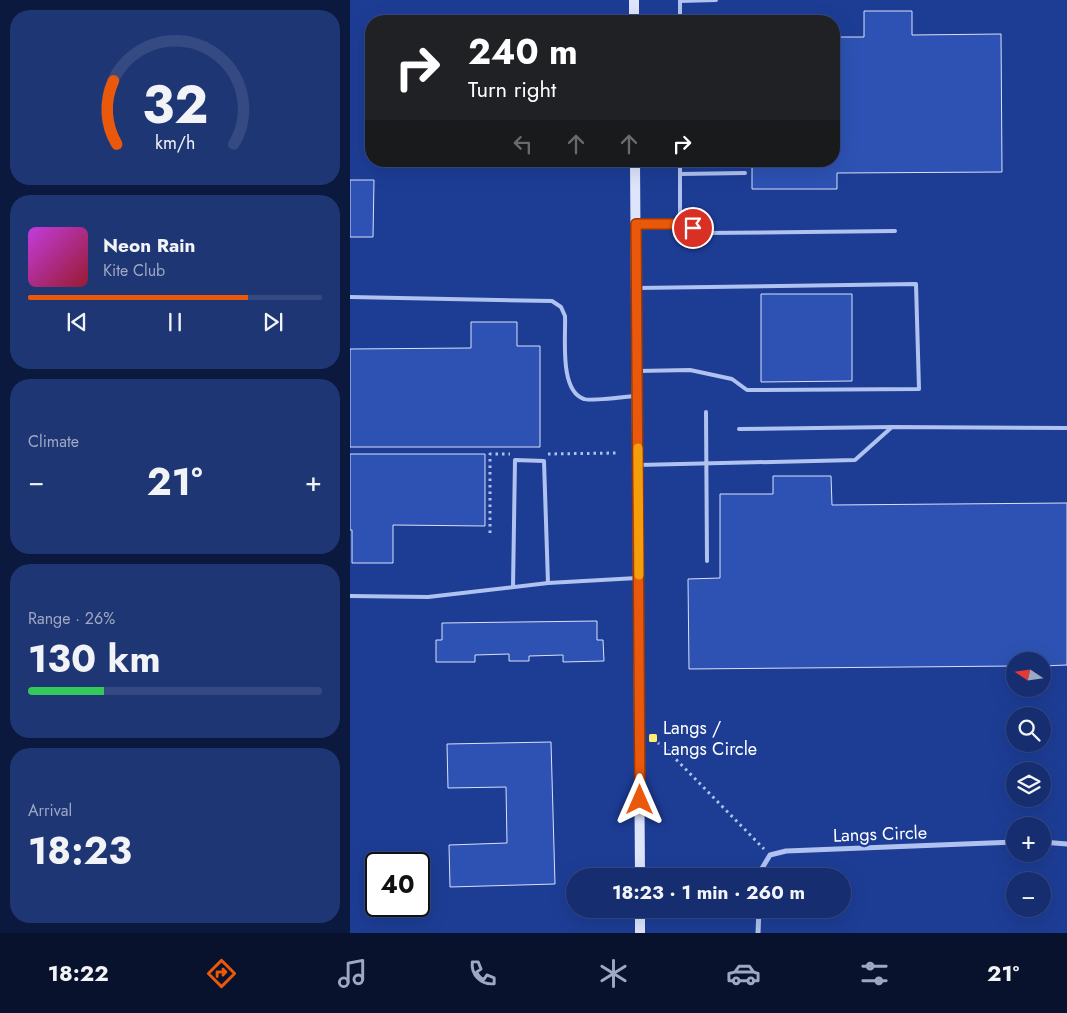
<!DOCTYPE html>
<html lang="en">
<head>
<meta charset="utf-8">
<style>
	:root { --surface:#162e70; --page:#1f3675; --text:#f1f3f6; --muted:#9ea8c3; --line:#354a83; --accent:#ea580c }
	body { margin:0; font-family:Jost,sans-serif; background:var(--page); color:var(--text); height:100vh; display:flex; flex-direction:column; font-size:19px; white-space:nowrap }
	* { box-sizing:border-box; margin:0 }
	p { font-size:16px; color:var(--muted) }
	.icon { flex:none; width:28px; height:28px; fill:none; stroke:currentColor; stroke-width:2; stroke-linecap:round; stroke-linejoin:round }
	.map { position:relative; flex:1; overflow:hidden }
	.side { display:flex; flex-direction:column; gap:10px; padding:10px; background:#0c193e; width:350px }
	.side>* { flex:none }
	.guide { position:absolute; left:15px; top:15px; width:475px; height:152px; border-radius:20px; box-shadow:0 5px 20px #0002,0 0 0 1px var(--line); background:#202124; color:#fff; overflow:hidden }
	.needle { width:32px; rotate:283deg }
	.tools { position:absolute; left:656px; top:652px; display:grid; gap:10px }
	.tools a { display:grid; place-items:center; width:45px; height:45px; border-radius:50%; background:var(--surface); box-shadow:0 5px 20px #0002,0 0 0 1px var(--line); font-size:25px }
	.speed { position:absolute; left:15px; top:852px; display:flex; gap:10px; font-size:25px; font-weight:700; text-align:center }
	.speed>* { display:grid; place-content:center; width:65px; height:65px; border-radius:50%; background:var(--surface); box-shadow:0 5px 20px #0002,0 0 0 1px var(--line); line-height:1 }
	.speed .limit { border:2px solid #111; border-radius:8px; background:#fff; color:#111 }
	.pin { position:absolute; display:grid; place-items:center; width:42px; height:42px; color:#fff; margin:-21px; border:2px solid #fff; border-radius:50%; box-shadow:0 1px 5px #0007 }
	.me { position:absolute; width:55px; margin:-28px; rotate:0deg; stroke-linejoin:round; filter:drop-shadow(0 0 4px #0008) }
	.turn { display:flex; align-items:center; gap:18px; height:105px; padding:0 20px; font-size:22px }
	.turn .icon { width:65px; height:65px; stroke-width:2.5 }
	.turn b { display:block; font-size:35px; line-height:42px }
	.lanes { display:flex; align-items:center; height:48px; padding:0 20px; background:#0003; justify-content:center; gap:25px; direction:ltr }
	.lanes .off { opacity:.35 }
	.big { font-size:38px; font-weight:700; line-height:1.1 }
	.side .card { flex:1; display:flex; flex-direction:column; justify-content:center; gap:8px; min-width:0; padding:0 18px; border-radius:20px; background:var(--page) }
	.side .dial { align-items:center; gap:0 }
	.dial svg { height:130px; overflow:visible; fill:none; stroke:var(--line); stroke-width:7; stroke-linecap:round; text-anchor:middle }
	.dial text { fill:var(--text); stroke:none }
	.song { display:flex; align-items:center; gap:15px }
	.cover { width:60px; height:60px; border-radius:8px; background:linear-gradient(135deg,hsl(290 70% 55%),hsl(350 70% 35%)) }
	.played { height:5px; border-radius:2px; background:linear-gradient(90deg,var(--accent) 75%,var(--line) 75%) }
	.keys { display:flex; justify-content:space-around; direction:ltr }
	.heat { display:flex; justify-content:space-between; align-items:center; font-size:28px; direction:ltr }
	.charge { height:8px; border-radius:4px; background:linear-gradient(90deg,#34c759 26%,var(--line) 0) }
	.trip { position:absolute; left:216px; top:868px; width:285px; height:50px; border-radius:25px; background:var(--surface); box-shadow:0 5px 20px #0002,0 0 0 1px var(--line); font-weight:700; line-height:50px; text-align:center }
	.tabs { display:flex; height:80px; justify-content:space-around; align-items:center; background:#09122d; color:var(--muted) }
	.tabs .icon { width:35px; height:35px }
	.tabs .on { color:var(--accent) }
	.tabs b { font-size:22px; color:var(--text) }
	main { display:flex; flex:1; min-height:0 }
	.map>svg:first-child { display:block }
	.building { fill:#2d52b3; stroke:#d7e1fa }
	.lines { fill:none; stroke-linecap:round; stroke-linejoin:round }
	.path { stroke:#b0c2ef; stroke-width:3; stroke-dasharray:2.5 4; stroke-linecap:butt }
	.lane { stroke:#b0c2ef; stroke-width:4 }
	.street { stroke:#b0c2ef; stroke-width:5 }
	.secondary { stroke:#dee5fb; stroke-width:10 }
	.route-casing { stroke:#983908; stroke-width:12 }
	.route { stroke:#ea580c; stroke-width:9 }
	.slow { stroke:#f59e0b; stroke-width:9 }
	.poi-dot { fill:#feed6f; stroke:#1d3d95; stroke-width:2 }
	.labels { text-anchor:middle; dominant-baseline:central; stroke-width:5; stroke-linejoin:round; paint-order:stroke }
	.poi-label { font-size:18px; fill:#fff; stroke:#1d3d95; text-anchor:start }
	.street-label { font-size:18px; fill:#fff; stroke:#1d3d95 }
</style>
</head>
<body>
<main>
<section class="side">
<div class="card dial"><svg viewBox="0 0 100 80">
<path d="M14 69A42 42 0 1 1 86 69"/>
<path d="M14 69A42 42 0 0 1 12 30" stroke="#ea580c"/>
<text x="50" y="56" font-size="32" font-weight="700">32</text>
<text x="50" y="72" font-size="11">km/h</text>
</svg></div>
<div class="card">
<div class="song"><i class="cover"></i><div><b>Neon Rain</b><p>Kite Club</p></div></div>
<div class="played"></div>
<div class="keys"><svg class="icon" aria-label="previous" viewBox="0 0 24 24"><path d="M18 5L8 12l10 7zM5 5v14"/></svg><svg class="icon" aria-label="pause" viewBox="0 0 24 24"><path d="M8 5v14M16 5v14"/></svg><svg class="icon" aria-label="next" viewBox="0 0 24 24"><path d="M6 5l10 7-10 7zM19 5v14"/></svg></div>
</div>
<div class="card"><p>Climate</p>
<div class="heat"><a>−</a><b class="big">21°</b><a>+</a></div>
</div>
<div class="card"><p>Range · 26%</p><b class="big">130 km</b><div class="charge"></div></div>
<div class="card"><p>Arrival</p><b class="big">18:23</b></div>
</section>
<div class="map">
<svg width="717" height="933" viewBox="0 0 717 933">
	<rect width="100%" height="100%" fill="#1d3d95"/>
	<g class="building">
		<polygon points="514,11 562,11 562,35 651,34 652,172 487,173 487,189 402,189 402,161 484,161 484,37 514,37"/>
		<polygon points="0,180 24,180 23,237 0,237"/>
		<polygon points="411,294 502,294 502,381 411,382"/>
		<polygon points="121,322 167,322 167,346 190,346 190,447 0,447 0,349 121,348"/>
		<polygon points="0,454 135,454 135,526 43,525 43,563 2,563 2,530 0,530"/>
		<polygon points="423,476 481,476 482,505 717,503 717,665 692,666 692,661 665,661 665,666 339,669 338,579 370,578 370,494 423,494"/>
		<polygon points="247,621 247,640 253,640 254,661 213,662 213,655 179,656 179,661 159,661 159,654 125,655 125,662 86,662 86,640 92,640 92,623"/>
		<polygon points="201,742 205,884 100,887 99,845 157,843 156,787 98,788 97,744"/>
	</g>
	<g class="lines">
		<g class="path">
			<polyline points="198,454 266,453"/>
			<polyline points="140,533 140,454 160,454"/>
			<polyline points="307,743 310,743 414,849"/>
		</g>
		<g class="lane">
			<polyline points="330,1 366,0"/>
			<polyline points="330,21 330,0"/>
			<polyline points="330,174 395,173"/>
			<polyline points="286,224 330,224 330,161"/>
			<polyline points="330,224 355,233 545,231"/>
			<path d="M0,297L202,301L211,307L215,316C216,337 209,391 234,399C239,401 276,397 285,396"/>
			<polyline points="287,371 340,370 382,379 397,390 569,389 566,284 287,288"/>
			<polyline points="356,412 357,561"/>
			<polyline points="389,429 542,427"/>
			<polyline points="288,465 505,460 542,427 717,428"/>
			<polyline points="163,587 165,460 194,461 198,583"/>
			<polyline points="0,596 78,597 198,583 287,578"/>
		</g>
		<g class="street">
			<polyline points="692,842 717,844"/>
			<polyline points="411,876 411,870 420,855 436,851 665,842"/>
			<polyline points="408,933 409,909"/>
		</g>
		<g class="secondary">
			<polyline points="284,0 284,21"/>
			<polyline points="285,161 290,876"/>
			<polyline points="290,933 290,909"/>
		</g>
	</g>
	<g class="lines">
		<g class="route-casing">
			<polyline id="route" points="290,800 286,224 330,224 343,228"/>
		</g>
		<use href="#route" class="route"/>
		<polyline class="slow" points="288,448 289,575"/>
	</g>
	<rect class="poi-dot" x="298" y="733" width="10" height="10" rx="2.5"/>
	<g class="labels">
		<g class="poi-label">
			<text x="313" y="728">Langs /<tspan x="313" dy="21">Langs Circle</tspan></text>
		</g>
		<g class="street-label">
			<text transform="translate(530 834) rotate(-2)">Langs Circle</text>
		</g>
	</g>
</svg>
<div class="tools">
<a><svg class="needle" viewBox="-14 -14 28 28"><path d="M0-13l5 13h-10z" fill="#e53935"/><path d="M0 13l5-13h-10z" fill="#9ea8c3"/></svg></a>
<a><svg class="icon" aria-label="search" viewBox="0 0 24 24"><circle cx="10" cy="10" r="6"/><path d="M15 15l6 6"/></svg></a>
<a><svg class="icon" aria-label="layers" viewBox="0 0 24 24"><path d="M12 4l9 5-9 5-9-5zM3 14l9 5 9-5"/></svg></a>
<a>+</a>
<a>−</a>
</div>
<div class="speed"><div class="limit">40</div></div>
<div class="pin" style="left:343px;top:228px;background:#d93025"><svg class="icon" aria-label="arrive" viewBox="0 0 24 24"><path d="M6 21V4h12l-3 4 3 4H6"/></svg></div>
<svg class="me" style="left:290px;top:800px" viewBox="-20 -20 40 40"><path d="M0-17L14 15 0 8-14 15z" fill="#ea580c" stroke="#fff" stroke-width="4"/></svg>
<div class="trip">18:23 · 1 min · 260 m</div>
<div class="guide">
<div class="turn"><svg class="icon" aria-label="right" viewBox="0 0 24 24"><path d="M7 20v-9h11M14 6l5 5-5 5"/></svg><div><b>240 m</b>Turn right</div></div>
<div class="lanes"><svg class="icon off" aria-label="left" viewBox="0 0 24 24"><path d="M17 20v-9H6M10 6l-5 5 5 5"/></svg><svg class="icon off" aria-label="ahead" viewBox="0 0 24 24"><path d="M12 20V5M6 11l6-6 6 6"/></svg><svg class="icon off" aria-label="ahead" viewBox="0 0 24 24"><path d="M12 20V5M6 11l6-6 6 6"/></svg><svg class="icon" aria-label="right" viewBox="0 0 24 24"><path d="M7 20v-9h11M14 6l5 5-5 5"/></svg></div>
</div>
</div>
</main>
<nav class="tabs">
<b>18:22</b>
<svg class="icon on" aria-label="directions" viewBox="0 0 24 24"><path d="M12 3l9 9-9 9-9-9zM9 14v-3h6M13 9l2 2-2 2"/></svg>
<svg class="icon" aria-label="music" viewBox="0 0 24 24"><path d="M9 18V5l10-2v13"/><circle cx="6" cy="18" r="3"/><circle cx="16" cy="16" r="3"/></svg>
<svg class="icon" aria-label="phone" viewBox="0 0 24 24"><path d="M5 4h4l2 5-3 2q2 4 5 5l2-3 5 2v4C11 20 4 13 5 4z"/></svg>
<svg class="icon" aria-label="climate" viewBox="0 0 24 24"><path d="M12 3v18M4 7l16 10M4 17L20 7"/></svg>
<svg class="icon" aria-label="car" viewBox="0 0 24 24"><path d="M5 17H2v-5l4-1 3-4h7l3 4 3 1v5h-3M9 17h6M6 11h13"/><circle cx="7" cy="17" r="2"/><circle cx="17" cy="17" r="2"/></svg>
<svg class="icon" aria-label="filters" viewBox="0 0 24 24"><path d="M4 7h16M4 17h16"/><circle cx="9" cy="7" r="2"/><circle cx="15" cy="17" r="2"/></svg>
<b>21°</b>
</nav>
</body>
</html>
